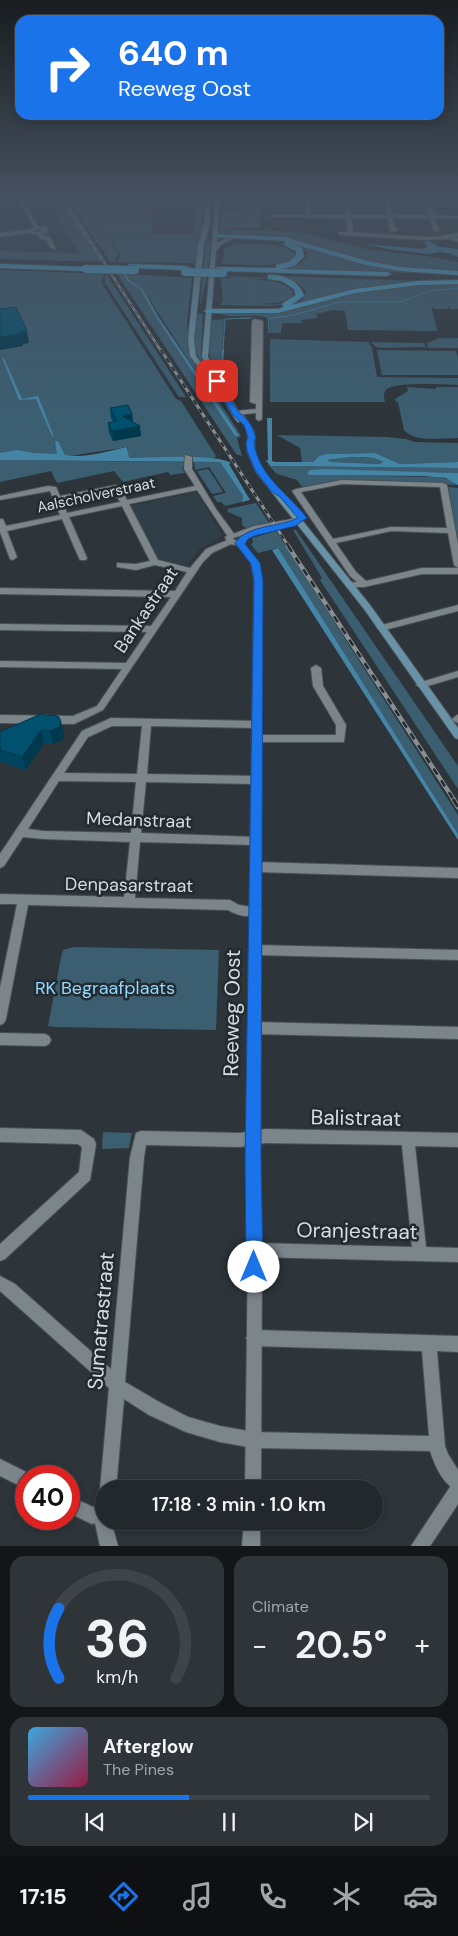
<!DOCTYPE html>
<html lang="en">
<head>
<meta charset="utf-8">
<style>
	:root { --surface:#22282c; --page:#2e3438; --text:#f1f3f6; --muted:#a2a6a9; --line:#3f4448; --accent:#1a73e8 }
	body { margin:0; font-family:"DM Sans",sans-serif; background:var(--page); color:var(--text); height:100vh; display:flex; flex-direction:column; font-size:19px; white-space:nowrap }
	* { box-sizing:border-box; margin:0 }
	p { font-size:16px; color:var(--muted) }
	.icon { flex:none; width:28px; height:28px; fill:none; stroke:currentColor; stroke-width:2; stroke-linecap:round; stroke-linejoin:round }
	.map { position:relative; height:1546px; overflow:hidden }
	.drawer { display:flex; flex-direction:column; gap:10px; padding:10px; background:#131618; flex:1 }
	.drawer>* { flex:none }
	.banner { position:absolute; left:15px; top:15px; width:429px; height:105px; border-radius:15px; box-shadow:0 2px 8px #0003,0 0 0 1px var(--line); background:#1a73e8; color:#fff; overflow:hidden }
	.speed { position:absolute; left:15px; top:1465px; display:flex; gap:10px; font-size:25px; font-weight:700; text-align:center }
	.speed>* { display:grid; place-content:center; width:65px; height:65px; border-radius:50%; background:var(--surface); box-shadow:0 2px 8px #0003,0 0 0 1px var(--line); line-height:1 }
	.speed .limit { border:8px solid #d22; background:#fff; color:#111 }
	.pin { position:absolute; display:grid; place-items:center; width:42px; height:42px; color:#fff; margin:-21px; border-radius:10px; box-shadow:0 2px 8px #0006 }
	.me { position:absolute; width:55px; margin:-28px; rotate:0deg; stroke-linejoin:round; filter:drop-shadow(0 0 4px #0008) }
	.turn { display:flex; align-items:center; gap:18px; height:105px; padding:0 20px; font-size:22px }
	.turn .icon { width:65px; height:65px; stroke-width:2.5 }
	.turn b { display:block; font-size:35px; line-height:42px }
	.big { font-size:38px; font-weight:600; line-height:1.1 }
	.drawer .tile { flex:1; display:flex; flex-direction:column; justify-content:center; gap:8px; min-width:0; padding:0 18px; border-radius:15px; background:var(--page) }
	.drawer .dial { align-items:center; gap:0 }
	.dial svg { height:130px; overflow:visible; fill:none; stroke:var(--line); stroke-width:7; stroke-linecap:round; text-anchor:middle }
	.dial text { fill:var(--text); stroke:none }
	.song { display:flex; align-items:center; gap:15px }
	.cover { width:60px; height:60px; border-radius:8px; background:linear-gradient(135deg,hsl(200 70% 55%),hsl(340 70% 35%)) }
	.played { height:5px; border-radius:2px; background:linear-gradient(90deg,var(--accent) 40%,var(--line) 40%) }
	.keys { display:flex; justify-content:space-around; direction:ltr }
	.heat { display:flex; justify-content:space-between; align-items:center; font-size:28px; direction:ltr }
	.drawer .tiles { flex:1; display:grid; gap:10px; grid-template-columns:1fr 1fr }
	.tile:last-child { grid-column:span 2 }
	.trip { position:absolute; left:95px; top:1480px; width:288px; height:50px; border-radius:25px; background:var(--surface); box-shadow:0 2px 8px #0003,0 0 0 1px var(--line); font-weight:600; line-height:50px; text-align:center }
	.tabs { display:flex; height:80px; justify-content:space-around; align-items:center; background:#0e1012; color:var(--muted) }
	.tabs .icon { width:35px; height:35px }
	.tabs .on { color:var(--accent) }
	.tabs b { font-size:22px; color:var(--text) }
	.map>svg:first-child { display:block }
	.built { fill:#303f47 }
	.green { fill:#3b5e70 }
	.water { fill:#4485a6; fill-rule:evenodd }
	.lines { fill:none; stroke-linecap:round; stroke-linejoin:round }
	.stream-far1 { stroke:#4485a6; stroke-width:1 }
	.stream { stroke:#4485a6; stroke-width:2 }
	.minor-casing { stroke:#4b5256; stroke-width:2 }
	.tertiary-casing { stroke:#4b5256; stroke-width:2 }
	.secondary-casing { stroke:#4b5256; stroke-width:2 }
	.trunk-casing { stroke:#4b5256; stroke-width:2 }
	.minor { fill:#7c858a; fill-rule:evenodd }
	.tertiary { fill:#7c858a; fill-rule:evenodd }
	.secondary { fill:#6992a6; fill-rule:evenodd }
	.trunk { fill:#49a9d4; fill-rule:evenodd }
	.rail-far3-casing { stroke:#888e92; stroke-width:2.5 }
	.rail-far2-casing { stroke:#888e92; stroke-width:3 }
	.rail-far1-casing { stroke:#888e92; stroke-width:4.5 }
	.rail-casing { stroke:#888e92; stroke-width:5 }
	.rail-far3 { stroke:#232b30; stroke-width:1; stroke-dasharray:4.5; stroke-linecap:butt }
	.rail-far2 { stroke:#232b30; stroke-width:2; stroke-dasharray:5; stroke-linecap:butt }
	.rail-far1 { stroke:#232b30; stroke-width:2.5; stroke-dasharray:7; stroke-linecap:butt }
	.rail { stroke:#232b30; stroke-width:3; stroke-dasharray:9; stroke-linecap:butt }
	.trunk-bridge-casing { stroke:#4b5256; stroke-width:9; stroke-linecap:butt }
	.trunk-bridge { stroke:#49a9d4; stroke-width:8 }
	.wall { fill:#00455f }
	.shaded-wall { fill:#00384d }
	.building { fill:#00506e; stroke:#00384d }
	.route { fill:#1a73e8; stroke:#114b97 }
	.labels { text-anchor:middle; dominant-baseline:central; stroke-width:5; stroke-linejoin:round; paint-order:stroke }
	.far-street-label { font-size:15px; fill:#d7dcdf; stroke:#232b30 }
	.street-label { font-size:18px; fill:#d7dcdf; stroke:#232b30 }
	.park-label { font-size:18px; fill:#8fd9ff; stroke:#232b30 }
	.near-street-label { font-size:21px; fill:#d7dcdf; stroke:#232b30 }
</style>
</head>
<body>
<div class="map">
<svg width="458" height="1546" viewBox="0 0 458 1546">
	<rect width="100%" height="100%" fill="#2d353a"/>
	<g class="built">
		<polygon points="0,198 61,198 100,261 0,258"/>
		<polygon points="196,492 222,534 222,536 200,549 186,565 159,559 130,506"/>
	</g>
	<g class="green">
		<polygon points="45,198 54,198 57,203 68,202 107,262 0,259 0,251 80,253"/>
		<polygon points="68,198 82,198 118,253 115,262 110,262"/>
		<polygon points="84,198 157,199 155,208 153,210 152,234 194,234 198,198 205,198 196,263 117,262 120,255"/>
		<polygon points="240,198 260,198 259,228 231,228 220,233 222,214 238,210"/>
		<polygon points="232,230 293,231 371,250 426,256 458,262 458,272 374,264 284,237 227,235 229,231"/>
		<path d="M206,241L210,242C210,265 205,282 201,304H200Z"/>
		<polygon points="297,244 366,265 417,273 281,269 296,266 306,258 307,252"/>
		<path d="M232,245C246,243 290,241 295,256C282,270 241,264 222,264L225,248Z"/>
		<polygon points="0,270 104,274 101,282 176,399 181,401 216,456 214,458 128,458 128,447 70,456 65,455 57,441 55,441 59,456 18,452 0,454"/>
		<polygon points="117,274 123,274 128,282 140,289 152,311 237,436 143,289 130,280 126,274 192,278 187,322 191,358 238,431 241,436 237,438 242,456 236,454"/>
		<polygon points="107,275 186,397 179,397 105,283 105,276"/>
		<path d="M225,276L274,278L293,285L297,295L286,304L270,306L220,305L223,301L221,278C239,279 283,276 293,292L291,298L278,303L260,304C272,305 289,306 295,293C287,270 241,283 225,276Z"/>
		<path d="M277,276L421,281L360,288L280,310H220C240,304 297,321 306,293C302,281 288,280 277,276Z"/>
		<path d="M458,283V309H450L448,305V309H434L431,305L437,331L348,330L345,311L332,310L317,314V318L302,320V323H282L281,333H270L269,319C254,311 235,321 219,313H280L345,295L371,290L420,285Z"/>
		<path d="M197,313L203,314L201,356L214,381C192,356 194,344 197,313Z"/>
		<path d="M253,317V319H224L220,382C208,361 206,344 211,320Z"/>
		<polygon points="439,338 458,338 458,348 428,348 427,343"/>
		<path d="M270,339L368,342L372,348L377,377L458,378V385C444,385 394,381 386,390C383,394 384,398 385,402H270Z"/>
		<polygon points="371,342 424,343 426,347 381,348 376,347"/>
		<polygon points="377,350 456,351 458,359 458,375 382,375"/>
		<path d="M407,387L436,389V387H458V438C442,438 415,443 404,430L398,402H396L395,399L408,391Z"/>
		<polygon points="277,435 387,437 406,439 415,442 458,443 458,462 400,464 375,453 326,454 319,456 313,462 302,462 300,448"/>
		<path d="M342,458C353,457 373,455 383,462L379,464L331,462L327,460Z"/>
		<polygon points="0,460 182,462 184,464 182,469 185,473 171,475 168,472 123,482 114,471 57,483 51,471 0,482"/>
		<polygon points="194,462 220,462 243,496 242,502 225,506 221,502 217,502 213,496 226,493 209,467 195,470"/>
		<polygon points="267,464 271,466 458,468 458,473 310,470 324,475 437,477 452,480 458,485 345,480 303,488 297,480 277,474"/>
		<polygon points="208,469 215,479 207,481 215,479 223,492 212,494 197,471"/>
		<polygon points="448,487 458,488 458,541"/>
		<polygon points="256,503 269,523 247,529 242,525 242,518 228,512 227,509"/>
		<polygon points="293,530 296,530 458,766 458,789 320,580 322,578"/>
		<polygon points="276,531 458,815 458,834 278,548 258,553 251,545 253,542 252,538"/>
		<polygon points="74,947 219,950 216,1030 55,1027 48,1026 61,957 63,950"/>
		<polygon points="103,1132 132,1133 129,1148 102,1149"/>
	</g>
	<g class="water">
		<polygon points="428,241 440,247 458,249 458,257 452,254 439,252 427,254 388,249 365,244 421,249 428,247 424,242"/>
		<polygon points="123,274 126,274 130,280 143,289 158,316 239,436 235,436 152,311 140,289 128,282"/>
		<polygon points="2,358 4,358 22,399 38,396 54,437 52,436 36,399 19,400"/>
		<path d="M267,418H272V461L275,462H313L319,456L326,454L375,453L400,464L458,462V468L271,466L266,461L268,460ZM342,458C353,457 373,455 383,462L379,464L331,462L327,460Z"/>
		<path d="M55,441H58L65,455C85,459 108,451 127,447L129,458C150,458 215,453 231,463L229,464L250,500L242,502L243,496L220,462L0,460V453L17,450L33,453L57,454Z"/>
		<polygon points="324,469 458,473 458,485 446,478 423,476 310,475 307,473 310,470"/>
		<polygon points="278,548 458,834 458,840 272,550"/>
	</g>
	<g class="lines">
		<g class="stream-far1">
			<polyline points="269,333 268,319 294,315 339,302 400,302 430,291 458,288"/>
			<polyline points="223,351 225,319 249,318"/>
		</g>
		<polyline class="stream" points="222,370 223,350"/>
		<g class="minor-casing">
			<g id="minor">
				<path d="M17,198H21L38,226L46,227L49,231L42,234L44,236L50,237L56,249H52L46,240L40,239L38,235L29,233L0,237V233L28,230L34,227ZM39,229L43,230L37,232L33,231Z"/>
				<path d="M305,198H309L311,215H346L344,198H348L351,215H387L384,198H388L392,215H429L424,198H428L434,215L458,216V218H435L439,230L436,232L433,230L430,218H393L394,226L399,230L392,232L389,230L388,218H351L353,232C379,233 405,237 432,237C442,237 448,233 458,233V237H451L458,238V242L449,239L421,240L340,235L338,232H348L346,218L270,217L268,216L270,215H306Z"/>
				<polygon points="255,319 263,321 262,419 259,421 256,419 256,413 236,415 233,413 236,411 256,409 256,404 250,402 252,321"/>
				<path d="M185,455L192,457V469L216,509L235,535L231,537H228L197,490L129,504L158,560L190,568L206,549L230,539L234,541L233,543L212,553L203,562L103,710L74,724L0,723V715L73,716L97,706L122,669L0,667V661L126,663L147,632L0,630V624L151,626L171,597L0,594V588L175,591L187,572L155,565L136,570L117,567V563L136,564L150,561L122,506L69,517L87,558L86,560H80L79,558L62,519L7,531L17,557L13,560L10,559L0,532V519H3L6,526L60,515L50,491L0,500V496L48,486L56,487L60,496L116,485L120,487L127,500L195,486L184,469ZM114,490L120,502L67,513L62,500Z"/>
				<path d="M342,480L443,483L447,485L458,544V568L454,565L448,533L391,531L336,543L356,572L366,581L422,568H458V574H422L364,587H347V583L357,582L350,576L292,491L296,489ZM342,484L440,487L447,528L391,527L333,539L301,492Z"/>
				<polygon points="458,605 458,611 381,631 377,628 378,626"/>
				<polygon points="316,665 321,668 323,686 346,725 344,742 253,742 251,739 253,736 256,735 336,735 336,725 313,686 311,668"/>
				<polygon points="458,671 458,677 421,688 416,685 418,683"/>
				<polygon points="457,715 458,715 458,723 454,721 452,719"/>
				<path d="M111,718L259,721L261,724L256,728L151,726L147,774L256,776L260,777L261,780L260,783L256,784L146,782L141,833L256,837L260,838L261,841L260,844L256,845L140,842L135,898L230,900L239,905L260,908L262,911L260,914C250,918 237,916 228,910L28,905L6,1019L4,1023L0,1025V988L17,904H0V894L124,897L130,842L44,839L23,837L4,866L0,868V854L82,731ZM112,726H142L137,774L64,773L88,737ZM59,781L136,782L131,833L44,831L28,829Z"/>
				<polygon points="256,862 458,868 458,878 256,872 252,870 251,867 252,864"/>
				<polygon points="256,945 458,950 458,960 256,955 252,954 250,950 252,946"/>
				<polygon points="255,1022 458,1027 458,1039 255,1034 251,1032 249,1028 251,1024"/>
				<polygon points="0,1033 45,1034 49,1036 51,1040 49,1044 45,1046 0,1045"/>
				<polygon points="0,1128 81,1130 94,1139 96,1144 90,1180 5,1259 0,1261 0,1244 79,1172 82,1147 78,1144 0,1142"/>
				<path d="M266,1129L458,1133V1147L415,1146L426,1247L458,1248V1262L255,1257L250,1255L248,1250L250,1245L255,1243L412,1247L402,1145L266,1143L240,1147L146,1145L144,1157L125,1382L161,1403L188,1417L220,1426L254,1432L429,1436L422,1351L254,1346L249,1343L246,1338L249,1333L254,1330L458,1336V1352L437,1351L445,1446L448,1454L458,1470V1491C443,1485 435,1466 430,1451L254,1448L220,1442L186,1432L149,1415L124,1399L116,1489H104V1495H102L100,1489L109,1388L0,1291V1276L15,1284L111,1369L130,1157L136,1133L141,1131L240,1133Z"/>
				<polygon points="0,1459 32,1475 26,1476 26,1489 0,1476"/>
				<polygon points="69,1496 93,1507 101,1505 104,1506 104,1521 111,1521 118,1546 100,1546 95,1523 92,1524 69,1513"/>
			</g>
		</g>
		<g class="tertiary-casing">
			<g id="tertiary">
				<polygon points="297,518 300,518 300,522 259,530 233,538 234,540 242,541 259,563 262,580 260,1156 262,1247 261,1489 245,1489 248,1247 246,1156 254,580 251,563 237,545 228,544 225,537 254,526"/>
				<polygon points="458,1482 458,1504 430,1546 411,1546 452,1484"/>
				<polygon points="244,1521 260,1521 260,1546 242,1546"/>
			</g>
		</g>
		<g class="secondary-casing">
			<path id="secondary" d="M206,198H210V223L204,245L194,339L196,356L212,378L202,357L216,198H220L217,243L227,238L232,239L222,244L216,251L208,357L212,365L238,411L244,416L254,431L255,451L262,470L370,605L458,728V739L455,738L364,609L256,472L247,451L248,431L241,421L238,422C233,419 217,386 212,378L207,379L190,356L188,339L198,245L204,223Z"/>
		</g>
		<g class="trunk-casing">
			<g id="trunk">
				<polygon points="216,234 285,237 367,261 400,267 458,271 458,275 400,271 366,265 293,244 302,248 304,257 294,266 282,269 387,272 391,274 387,276 220,271 216,269 217,267 276,268 276,265 288,262 296,256 296,251 284,245 285,241 214,237 212,236"/>
				<polygon points="0,264 86,267 90,269 86,271 0,268"/>
				<polygon points="129,264 186,266 190,268 186,270 132,268 128,266"/>
				<path d="M268,275C283,274 300,281 304,296L291,305L355,289L418,281L458,280V284L418,285L355,293L278,313H208L204,311L208,309H278L284,307L282,305L283,303L296,295L294,289L282,281L268,279Z"/>
			</g>
		</g>
		<use href="#minor" class="minor"/>
		<use href="#tertiary" class="tertiary"/>
		<use href="#secondary" class="secondary"/>
		<use href="#trunk" class="trunk"/>
		<g class="rail-far3-casing">
			<polyline id="rail-far3" points="62,198 161,351"/>
		</g>
		<g class="rail-far2-casing">
			<polyline id="rail-far2" points="161,350 289,547"/>
		</g>
		<g class="rail-far1-casing">
			<polyline id="rail-far1" points="288,546 454,800"/>
		</g>
		<g class="rail-casing">
			<polyline id="rail" points="453,799 458,807"/>
		</g>
		<use href="#rail-far3" class="rail-far3"/>
		<use href="#rail-far2" class="rail-far2"/>
		<use href="#rail-far1" class="rail-far1"/>
		<use href="#rail" class="rail"/>
		<g class="trunk-bridge-casing">
			<g id="trunk-bridge">
				<polyline points="86,269 135,270"/>
				<polyline points="185,272 223,273"/>
			</g>
		</g>
		<use href="#trunk-bridge" class="trunk-bridge"/>
	</g>
	<g class="wall">
		<polygon points="110,408 132,414 133,422 141,436 113,441 109,433 108,423 113,422 111,418"/>
		<polygon points="45,716 64,735 62,740 53,744 44,743 26,770 0,762 0,732"/>
	</g>
	<g class="shaded-wall">
		<polygon points="27,331 29,343 23,344 23,346 0,350 0,337"/>
		<polygon points="132,414 133,424 122,416"/>
		<polygon points="140,426 141,436 113,441 112,431"/>
		<polygon points="61,722 64,735 62,740 53,744 50,731"/>
		<polygon points="41,730 44,743 26,770 22,757"/>
	</g>
	<g class="building">
		<polygon points="16,307 27,331 20,332 21,334 0,337 0,309"/>
		<polygon points="128,405 132,414 122,416 140,426 112,431 108,423 117,421 110,408"/>
		<polygon points="43,713 45,716 54,715 59,717 61,722 59,727 50,731 41,730 22,757 0,750 0,732"/>
	</g>
	<linearGradient id="sky" x2="0" y2="1"><stop stop-color="#191d20"/><stop offset="0.48" stop-color="#465160"/><stop offset="1" stop-color="#465160" stop-opacity="0"/></linearGradient>
	<rect width="458" height="414" fill="url(#sky)"/>
	<path class="route" d="M214,379H220C226,389 231,403 239,412C250,423 251,423 256,438L254,442C258,476 288,493 307,518L295,526L254,536L248,539L245,544L260,563L263,580L261,1156L263,1267L260,1273L254,1275L249,1273L246,1267L245,1156L254,580L251,564L235,543C238,540 239,537 243,535C259,525 281,526 298,518L280,497L271,491L255,470L247,451L246,442L248,438L244,425L233,415L213,381Z"/>
	<g class="labels">
		<g class="far-street-label">
			<text transform="translate(96 495) rotate(-12)">Aalscholverstraat</text>
		</g>
		<g class="street-label">
			<text transform="translate(146 610) rotate(-56)">Bankastraat</text>
			<text transform="translate(139 820) rotate(2)">Medanstraat</text>
			<text transform="translate(129 885) rotate(1)">Denpasarstraat</text>
		</g>
		<g class="park-label">
			<text x="105" y="988">RK Begraafplaats</text>
		</g>
		<g class="near-street-label">
			<text transform="translate(232 1013) rotate(-89)">Reeweg Oost</text>
			<text transform="translate(356 1118) rotate(1)">Balistraat</text>
			<text transform="translate(357 1231) rotate(1)">Oranjestraat</text>
			<text transform="translate(101 1321) rotate(-85)">Sumatrastraat</text>
		</g>
	</g>
</svg>
<div class="speed"><div class="limit">40</div></div>
<div class="pin" style="left:217px;top:381px;background:#d93025"><svg class="icon" aria-label="arrive" viewBox="0 0 24 24"><path d="M6 21V4h12l-3 4 3 4H6"/></svg></div>
<svg class="me" style="left:254px;top:1267px" viewBox="-20 -20 40 40"><circle r="19" fill="#fff"/><path d="M0-13L10 11 0 6-10 11z" fill="#1a73e8"/></svg>
<div class="trip">17:18 · 3 min · 1.0 km</div>
<div class="banner">
<div class="turn"><svg class="icon" aria-label="right" viewBox="0 0 24 24"><path d="M7 20v-9h11M14 6l5 5-5 5"/></svg><div><b>640 m</b>Reeweg Oost</div></div>
</div>
</div>
<section class="drawer">
<div class="tiles">
<div class="tile dial"><svg viewBox="0 0 100 80">
<path d="M14 69A42 42 0 1 1 86 69"/>
<path d="M14 69A42 42 0 0 1 14 26" stroke="#1a73e8"/>
<text x="50" y="56" font-size="32" font-weight="700">36</text>
<text x="50" y="72" font-size="11">km/h</text>
</svg></div>
<div class="tile"><p>Climate</p>
<div class="heat"><a>−</a><b class="big">20.5°</b><a>+</a></div>
</div>
<div class="tile">
<div class="song"><i class="cover"></i><div><b>Afterglow</b><p>The Pines</p></div></div>
<div class="played"></div>
<div class="keys"><svg class="icon" aria-label="previous" viewBox="0 0 24 24"><path d="M18 5L8 12l10 7zM5 5v14"/></svg><svg class="icon" aria-label="pause" viewBox="0 0 24 24"><path d="M8 5v14M16 5v14"/></svg><svg class="icon" aria-label="next" viewBox="0 0 24 24"><path d="M6 5l10 7-10 7zM19 5v14"/></svg></div>
</div>
</div>
</section>
<nav class="tabs">
<b>17:15</b>
<svg class="icon on" aria-label="directions" viewBox="0 0 24 24"><path d="M12 3l9 9-9 9-9-9zM9 14v-3h6M13 9l2 2-2 2"/></svg>
<svg class="icon" aria-label="music" viewBox="0 0 24 24"><path d="M9 18V5l10-2v13"/><circle cx="6" cy="18" r="3"/><circle cx="16" cy="16" r="3"/></svg>
<svg class="icon" aria-label="phone" viewBox="0 0 24 24"><path d="M5 4h4l2 5-3 2q2 4 5 5l2-3 5 2v4C11 20 4 13 5 4z"/></svg>
<svg class="icon" aria-label="climate" viewBox="0 0 24 24"><path d="M12 3v18M4 7l16 10M4 17L20 7"/></svg>
<svg class="icon" aria-label="car" viewBox="0 0 24 24"><path d="M5 17H2v-5l4-1 3-4h7l3 4 3 1v5h-3M9 17h6M6 11h13"/><circle cx="7" cy="17" r="2"/><circle cx="17" cy="17" r="2"/></svg>
</nav>
</body>
</html>
